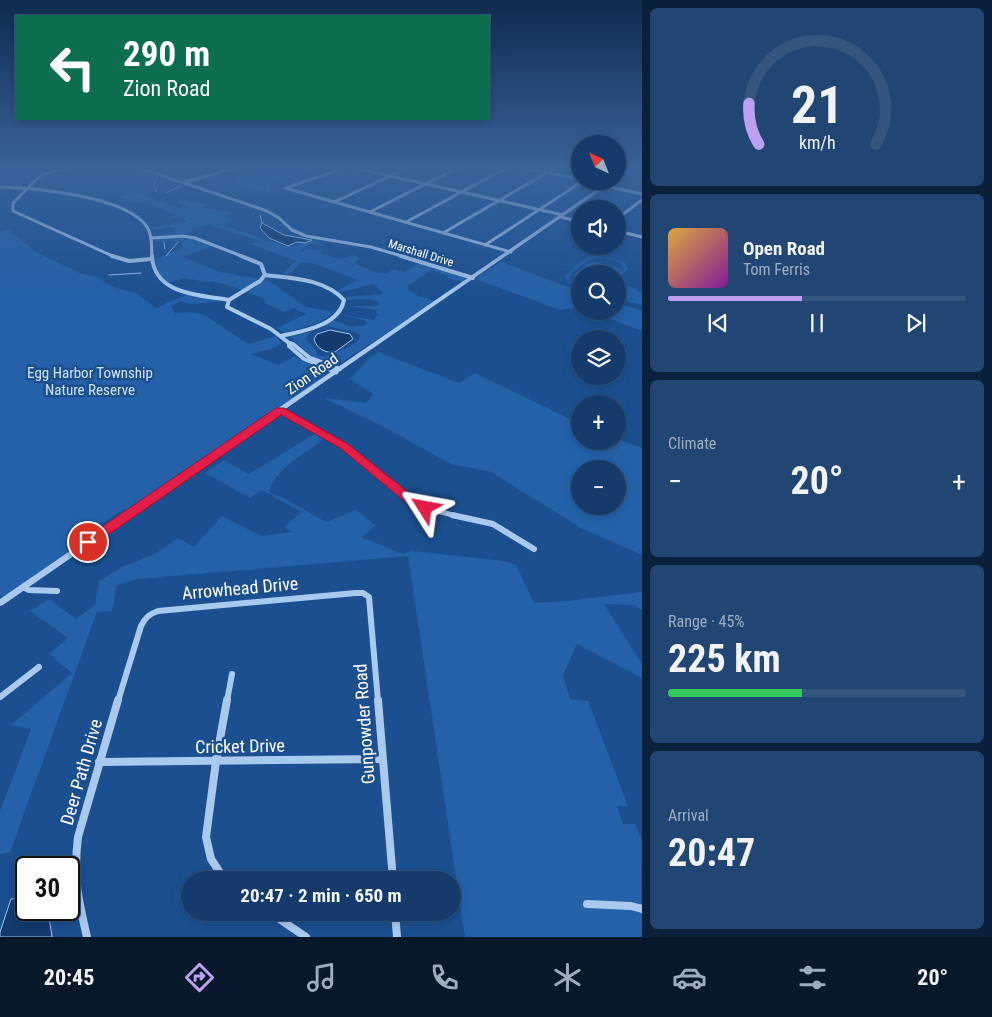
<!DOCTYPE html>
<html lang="en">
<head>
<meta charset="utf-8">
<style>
	:root { --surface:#143b6b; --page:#214673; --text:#f1f3f6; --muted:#9dadc1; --line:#33557e; --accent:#bca0f2 }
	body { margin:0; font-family:"Roboto Condensed",sans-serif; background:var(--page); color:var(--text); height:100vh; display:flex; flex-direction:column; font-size:19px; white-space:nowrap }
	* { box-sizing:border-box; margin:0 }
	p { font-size:16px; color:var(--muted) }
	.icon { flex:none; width:28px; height:28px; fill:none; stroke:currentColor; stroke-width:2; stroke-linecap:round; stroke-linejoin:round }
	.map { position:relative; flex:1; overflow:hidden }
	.drawer { display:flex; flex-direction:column; gap:8px; padding:8px; background:#0b203b; width:350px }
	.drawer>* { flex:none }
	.guide { position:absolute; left:15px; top:15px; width:475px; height:105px; border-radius:0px; box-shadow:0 2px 8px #0003,0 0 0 1px var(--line); background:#0b6e4f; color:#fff; overflow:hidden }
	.needle { width:32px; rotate:317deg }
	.fabs { position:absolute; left:571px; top:135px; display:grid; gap:10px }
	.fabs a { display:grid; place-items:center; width:55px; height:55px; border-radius:50%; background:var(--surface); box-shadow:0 2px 8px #0003,0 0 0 1px var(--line); font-size:25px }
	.speed { position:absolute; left:15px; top:856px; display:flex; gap:10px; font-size:25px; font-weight:700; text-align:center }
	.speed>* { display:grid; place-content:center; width:65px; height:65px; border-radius:50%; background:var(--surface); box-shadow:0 2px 8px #0003,0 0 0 1px var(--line); line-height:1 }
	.speed .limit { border:2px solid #111; border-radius:8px; background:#fff; color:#111 }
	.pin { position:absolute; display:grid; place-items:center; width:42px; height:42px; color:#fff; margin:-21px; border:2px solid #fff; border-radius:50%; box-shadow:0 1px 5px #0007 }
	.me { position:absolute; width:55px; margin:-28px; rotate:304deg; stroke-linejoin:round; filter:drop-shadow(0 0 4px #0008) }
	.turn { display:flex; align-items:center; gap:18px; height:105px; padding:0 25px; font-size:22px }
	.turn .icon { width:65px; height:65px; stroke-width:2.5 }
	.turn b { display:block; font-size:35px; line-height:42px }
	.big { font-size:38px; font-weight:700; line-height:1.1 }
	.drawer .tile { flex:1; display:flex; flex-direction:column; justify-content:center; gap:8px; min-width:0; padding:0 18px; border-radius:8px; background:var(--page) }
	.drawer .dial { align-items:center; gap:0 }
	.dial svg { height:130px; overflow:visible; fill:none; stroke:var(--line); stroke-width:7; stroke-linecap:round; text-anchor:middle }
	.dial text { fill:var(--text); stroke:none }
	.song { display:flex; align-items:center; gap:15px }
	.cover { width:60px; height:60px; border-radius:8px; background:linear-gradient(135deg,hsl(40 70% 55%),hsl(290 70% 35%)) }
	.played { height:5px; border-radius:2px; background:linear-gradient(90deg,var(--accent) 45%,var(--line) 45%) }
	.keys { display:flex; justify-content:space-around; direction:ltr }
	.heat { display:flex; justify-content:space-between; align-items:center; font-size:28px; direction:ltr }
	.charge { height:8px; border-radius:4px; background:linear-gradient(90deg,#34c759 45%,var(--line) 0) }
	.trip { position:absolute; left:181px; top:871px; width:280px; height:50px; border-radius:25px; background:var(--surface); box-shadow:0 2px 8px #0003,0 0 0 1px var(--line); font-weight:700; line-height:50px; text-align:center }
	.menu { display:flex; height:80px; justify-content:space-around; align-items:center; background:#08182b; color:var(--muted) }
	.menu .icon { width:35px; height:35px }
	.menu .active { color:var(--accent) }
	.menu b { font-size:22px; color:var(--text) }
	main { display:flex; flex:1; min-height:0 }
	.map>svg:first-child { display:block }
	.green { fill:#2461a8; fill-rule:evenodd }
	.water { fill:#123a6d; stroke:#9cc4f0 }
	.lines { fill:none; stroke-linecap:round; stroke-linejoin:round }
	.stream { stroke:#9cc4f0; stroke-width:1 }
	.minor-far4 { stroke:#a9c9ee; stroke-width:3 }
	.minor-far3 { stroke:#a9c9ee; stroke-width:4 }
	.minor-far2 { stroke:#a9c9ee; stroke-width:5 }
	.minor-far1 { stroke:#a9c9ee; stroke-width:6 }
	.minor { stroke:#a9c9ee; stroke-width:8 }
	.tertiary { fill:#a9c9ee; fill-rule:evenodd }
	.route { fill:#e11d48; stroke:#92132f }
	.labels { text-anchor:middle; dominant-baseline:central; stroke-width:5; stroke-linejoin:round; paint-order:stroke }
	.far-street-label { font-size:12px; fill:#fff; stroke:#1b4f8f }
	.park-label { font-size:15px; fill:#cfe3fa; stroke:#1b4f8f }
	.street-label { font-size:15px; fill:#fff; stroke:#1b4f8f }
	.near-street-label { font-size:18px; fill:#fff; stroke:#1b4f8f }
</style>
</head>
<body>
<main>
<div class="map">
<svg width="642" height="937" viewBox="0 0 642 937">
	<rect width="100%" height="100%" fill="#1b4f8f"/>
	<g class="green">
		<polygon points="0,168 28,168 16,171 38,176 36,178 0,178"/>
		<path d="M286,168H318L271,184L268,188L271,192L269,193C257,189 246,188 233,183L241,180L233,178C243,175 252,172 262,170C272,168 273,175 286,168Z"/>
		<path d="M134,192L182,209L186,207L177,203L176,199C187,203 197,202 209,204L201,208L233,213L225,216L236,221L251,215L223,225L287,247L298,246L306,239L323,243L310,244L301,250V252L307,249L323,250L320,253L341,259L352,255L360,258L354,263L374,272L386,274L394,269L405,272L418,264L465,278L463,280H465L463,282L447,278L448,276L431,270L408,286V289L416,295L432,300L433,303L336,366L311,356L290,337L312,331L306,338L317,352V356C326,359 359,345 360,336L353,331L324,326L334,320L352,327L366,325V321L363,320L342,315L374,320L378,314L376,313L377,310L348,306H378L379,302L368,299L348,300L346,297L384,294L374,284L341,292L338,290L358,280L312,263L301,262L292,272L285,275L283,273L296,261L251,244L258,240L208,225L195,228L188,234L155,235L154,234L175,232V227L153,230L152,227L187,222L183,217L168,219L176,215L145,202L138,203L118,197Z"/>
		<polygon points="9,230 36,252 80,273 98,277 113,287 136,293 156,308 190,293 226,301 191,304 181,301 171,307 175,313 189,312 203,314 248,344 276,336 281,343 272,349 251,354 278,365 294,357 327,372 319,380 128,512 124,509 67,546 72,550 4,597 0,596 0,232"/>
		<path d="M178,237L197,240L212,246L183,257L220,272L269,281L306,307L335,312L318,323L285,333L277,328L306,314L293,308L285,312L264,303L265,299L233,287L212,281L207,282L184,278L169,283C160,276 156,271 156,259L181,249L183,246L181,242H186C175,239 164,243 155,241V239Z"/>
		<path d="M590,255L612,258L624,262L628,269L620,277L626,279H618V274L624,268C620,258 601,256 592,259C584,261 575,270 569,276L570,281L580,288L568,282L565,276L575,267L559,263L576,266Z"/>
		<polygon points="591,261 622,269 616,274 580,274 580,278 572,276"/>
		<path d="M501,262C528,271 553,282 580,291V308L576,307L560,310L475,279Z"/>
		<polygon points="621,284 634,288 642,294 642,305 618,299 618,287"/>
		<polygon points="618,303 642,311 642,331 590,311 618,311"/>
		<path d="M378,352L459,383L475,373L580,424V441H618V439L642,448V555L581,528L491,472L451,464L388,429L324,398L366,403L373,394L350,379L368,359ZM580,469H618V506H580Z"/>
		<path d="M314,434L323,439C306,454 274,469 269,492L285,499L326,522L356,510L376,526L361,537L403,554L412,551L504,561L516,565L534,603L566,601L642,592V610L634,605L604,604L642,664V678L577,644L563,675L570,699L588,701L628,806H617L623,824H635L641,839L642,937H465L408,556L137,579L117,585L112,611L97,612L10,852L0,854V811L31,729L11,725L72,673L49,654L68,638L30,611L49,599L76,619L95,605L99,581L122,567L155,554L178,538L194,547L222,516L262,536L292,532L284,527L302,512L262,490L250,498L205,473L224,460L249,474Z"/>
	</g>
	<g class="water">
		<polygon points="262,223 284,235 312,240 305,243 297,242 288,246 269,238 260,228"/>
		<path d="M330,330L350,334L353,339L335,352C326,354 316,348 314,339L317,334Z"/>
		<polygon points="26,898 26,910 48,910 52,937 0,937 0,932 11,899"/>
	</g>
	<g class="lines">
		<g class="stream">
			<polyline points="160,171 167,168"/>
			<polyline points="156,177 154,188 158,192"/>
			<polyline points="166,193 181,186"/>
			<polyline points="260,215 262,223"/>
			<polyline points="164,242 165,249"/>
			<polyline points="166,256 178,242"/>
			<polyline points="109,275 141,273"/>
		</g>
		<g class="minor-far4">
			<polyline points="67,168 41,175 13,203 13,211 115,257"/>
			<polyline points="140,168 267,211 279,218 292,230 306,236 371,247 405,257"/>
			<polyline points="355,168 563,215"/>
			<polyline points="523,168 580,179"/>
			<polyline points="589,181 607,185"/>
			<polyline points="185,182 234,168"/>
			<polyline points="605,186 642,194"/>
			<path d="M0,187C34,188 127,196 147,227C153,236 151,247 152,257"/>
			<polyline points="285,188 511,252"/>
			<polyline points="286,188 344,168"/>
			<polyline points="334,202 408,168"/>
			<polyline points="370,212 457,168"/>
			<polyline points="561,217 580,222"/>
			<polyline points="618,218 642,200"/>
			<polyline points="406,222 506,168"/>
			<polyline points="618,231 642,237"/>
			<polyline points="443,233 555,168"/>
			<polyline points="151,238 183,236 195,238 244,257"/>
			<polyline points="485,245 583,181"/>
		</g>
		<g class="minor-far3">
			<polyline points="112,256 129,261 151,259"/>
			<path d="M152,256C154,295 200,295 229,300"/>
			<polyline points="241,256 261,264 265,275 260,281 229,300 227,307 271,329 289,343"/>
			<polyline points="401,256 473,278"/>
			<path d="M265,275C292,278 325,279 344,300C339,326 303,331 281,336"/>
			<polyline points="334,371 304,359 289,346 289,343 293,344 310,358 340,369"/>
		</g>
		<g class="minor-far2">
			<polyline points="331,370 336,372"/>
			<polyline points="280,411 344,446 421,507 457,516"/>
		</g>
		<g class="minor-far1">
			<polyline points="452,515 493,524 534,549"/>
			<polyline points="23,587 29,590 57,591"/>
			<polyline points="0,697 39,667"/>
			<path d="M118,701L141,626C145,618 149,614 158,611L356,593H363L369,597L378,701"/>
			<polyline points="227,701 232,674"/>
		</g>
		<g class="minor">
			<polyline points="378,700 393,880"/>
			<polyline points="99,762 382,759"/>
			<polyline points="225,880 211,859 206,837 216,761 227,700"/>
			<polyline points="587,904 631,906 642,909"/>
			<polyline points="269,912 306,937"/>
			<polyline points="395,912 397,937"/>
			<path d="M87,937C78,899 73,877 78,837L118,700"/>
		</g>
		<g class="tertiary">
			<polygon points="630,168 634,168 618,179 618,177"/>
			<polygon points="609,181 614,181 3,605 0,606 0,599"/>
		</g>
	</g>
	<linearGradient id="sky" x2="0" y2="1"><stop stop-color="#0f2b4f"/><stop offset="0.56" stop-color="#39639b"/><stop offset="1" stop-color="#39639b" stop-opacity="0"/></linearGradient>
	<rect width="642" height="299" fill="url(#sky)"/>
	<polygon class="route" points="276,408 284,408 348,444 418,500 431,508 429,511 420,511 409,505 340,448 281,415 92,546 84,546 82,542 84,539"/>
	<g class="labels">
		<g class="far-street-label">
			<text transform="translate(421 253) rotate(17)">Marshall Drive</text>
		</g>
		<g class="park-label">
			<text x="90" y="373">Egg Harbor Township<tspan x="90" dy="17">Nature Reserve</tspan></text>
		</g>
		<g class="street-label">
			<text transform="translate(312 374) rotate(-35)">Zion Road</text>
		</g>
		<g class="near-street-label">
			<text transform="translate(240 588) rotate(-5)">Arrowhead Drive</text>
			<text transform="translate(364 724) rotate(-94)">Gunpowder Road</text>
			<text transform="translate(240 746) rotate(-1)">Cricket Drive</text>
			<text transform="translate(81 772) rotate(-74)">Deer Path Drive</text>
		</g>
	</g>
</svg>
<div class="fabs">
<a><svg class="needle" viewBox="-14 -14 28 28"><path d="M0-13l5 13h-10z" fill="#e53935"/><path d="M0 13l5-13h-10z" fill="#9dadc1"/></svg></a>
<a><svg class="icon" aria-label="sound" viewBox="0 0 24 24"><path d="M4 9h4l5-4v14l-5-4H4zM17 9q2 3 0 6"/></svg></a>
<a><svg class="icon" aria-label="search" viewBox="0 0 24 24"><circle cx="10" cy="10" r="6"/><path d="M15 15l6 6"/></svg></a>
<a><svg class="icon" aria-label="layers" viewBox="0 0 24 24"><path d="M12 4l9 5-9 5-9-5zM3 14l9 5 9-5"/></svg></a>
<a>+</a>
<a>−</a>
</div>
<div class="speed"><div class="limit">30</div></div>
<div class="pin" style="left:88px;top:542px;background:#d93025"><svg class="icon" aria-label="arrive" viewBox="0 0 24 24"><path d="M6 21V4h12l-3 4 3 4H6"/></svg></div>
<svg class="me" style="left:425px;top:508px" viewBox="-20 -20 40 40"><path d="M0-17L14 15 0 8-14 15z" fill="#e11d48" stroke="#fff" stroke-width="4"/></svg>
<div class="trip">20:47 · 2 min · 650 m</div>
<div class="guide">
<div class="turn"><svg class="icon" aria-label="left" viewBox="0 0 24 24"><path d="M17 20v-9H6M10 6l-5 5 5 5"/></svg><div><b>290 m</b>Zion Road</div></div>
</div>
</div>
<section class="drawer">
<div class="tile dial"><svg viewBox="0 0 100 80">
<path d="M14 69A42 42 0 1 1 86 69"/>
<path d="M14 69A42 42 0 0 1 8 44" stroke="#bca0f2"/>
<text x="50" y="56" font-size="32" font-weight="700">21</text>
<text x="50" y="72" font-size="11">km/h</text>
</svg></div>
<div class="tile">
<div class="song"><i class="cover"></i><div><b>Open Road</b><p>Tom Ferris</p></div></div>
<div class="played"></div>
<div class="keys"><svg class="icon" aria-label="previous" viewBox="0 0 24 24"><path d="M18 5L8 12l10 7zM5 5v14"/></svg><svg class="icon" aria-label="pause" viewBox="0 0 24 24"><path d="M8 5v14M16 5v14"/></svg><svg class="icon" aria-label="next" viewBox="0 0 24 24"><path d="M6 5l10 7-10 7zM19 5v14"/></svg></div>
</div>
<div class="tile"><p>Climate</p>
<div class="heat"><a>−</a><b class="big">20°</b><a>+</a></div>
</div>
<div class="tile"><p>Range · 45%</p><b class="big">225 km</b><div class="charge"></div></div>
<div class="tile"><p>Arrival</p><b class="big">20:47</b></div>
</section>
</main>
<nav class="menu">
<b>20:45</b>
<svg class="icon active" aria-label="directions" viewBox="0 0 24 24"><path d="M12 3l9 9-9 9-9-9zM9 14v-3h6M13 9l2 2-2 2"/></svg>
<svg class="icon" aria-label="music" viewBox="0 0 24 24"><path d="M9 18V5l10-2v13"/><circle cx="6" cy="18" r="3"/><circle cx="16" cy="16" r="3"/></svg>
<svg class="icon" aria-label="phone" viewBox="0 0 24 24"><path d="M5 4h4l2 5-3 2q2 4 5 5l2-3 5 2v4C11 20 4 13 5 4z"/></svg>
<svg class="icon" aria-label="climate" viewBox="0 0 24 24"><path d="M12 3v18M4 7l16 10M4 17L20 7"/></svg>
<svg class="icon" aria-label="car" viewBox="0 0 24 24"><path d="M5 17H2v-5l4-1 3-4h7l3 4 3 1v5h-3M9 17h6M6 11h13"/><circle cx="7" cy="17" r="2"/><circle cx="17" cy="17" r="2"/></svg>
<svg class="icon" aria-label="filters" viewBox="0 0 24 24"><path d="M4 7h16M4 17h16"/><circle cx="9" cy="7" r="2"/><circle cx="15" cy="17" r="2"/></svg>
<b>20°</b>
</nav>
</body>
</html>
